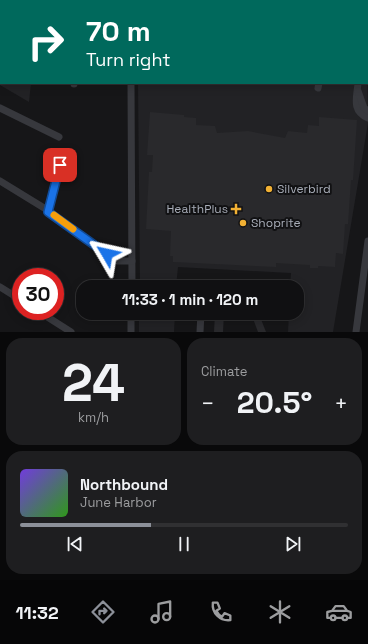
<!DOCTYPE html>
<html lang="en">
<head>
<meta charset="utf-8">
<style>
	:root { --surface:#101012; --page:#1e1e20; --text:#f1f3f6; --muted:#9c9d9f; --line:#303032; --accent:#8c9099 }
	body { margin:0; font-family:"Space Grotesk",sans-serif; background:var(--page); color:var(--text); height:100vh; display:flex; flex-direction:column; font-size:15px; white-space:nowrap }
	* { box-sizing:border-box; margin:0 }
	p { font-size:13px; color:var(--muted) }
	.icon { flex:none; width:22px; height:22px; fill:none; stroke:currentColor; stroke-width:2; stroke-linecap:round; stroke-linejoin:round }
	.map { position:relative; height:332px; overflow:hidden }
	.drawer { display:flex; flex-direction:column; gap:6px; padding:6px; background:#09090a; flex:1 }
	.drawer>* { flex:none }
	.guide { position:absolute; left:0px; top:0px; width:368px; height:84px; box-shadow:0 2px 10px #0003,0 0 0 1px var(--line); background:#00695c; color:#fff; overflow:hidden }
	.speed { position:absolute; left:12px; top:268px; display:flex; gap:8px; font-size:20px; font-weight:700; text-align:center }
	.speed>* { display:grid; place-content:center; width:52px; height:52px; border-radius:50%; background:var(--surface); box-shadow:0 2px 10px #0003,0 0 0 1px var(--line); line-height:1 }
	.speed .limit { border:6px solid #d22; background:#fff; color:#111 }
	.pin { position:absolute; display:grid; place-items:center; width:34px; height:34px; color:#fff; margin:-17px; border-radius:8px; box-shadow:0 2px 6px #0006 }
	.me { position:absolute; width:44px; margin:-22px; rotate:306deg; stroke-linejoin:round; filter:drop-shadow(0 0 3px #0008) }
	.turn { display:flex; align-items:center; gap:14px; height:84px; padding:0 20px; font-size:18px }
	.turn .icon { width:52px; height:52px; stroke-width:2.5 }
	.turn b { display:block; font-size:28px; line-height:34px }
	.big { font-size:30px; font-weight:700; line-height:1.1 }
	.drawer .tile { flex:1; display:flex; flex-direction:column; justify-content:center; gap:6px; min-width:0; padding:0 14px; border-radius:16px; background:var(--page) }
	.drawer .dial { align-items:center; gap:0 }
	.dial b { font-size:52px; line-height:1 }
	.song { display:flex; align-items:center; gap:12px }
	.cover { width:48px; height:48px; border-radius:6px; background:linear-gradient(135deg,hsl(260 70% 55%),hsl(110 70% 35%)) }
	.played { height:4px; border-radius:2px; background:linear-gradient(90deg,var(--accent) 40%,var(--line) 40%) }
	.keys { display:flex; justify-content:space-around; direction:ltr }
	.heat { display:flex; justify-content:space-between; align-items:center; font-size:22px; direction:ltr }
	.drawer .tiles { flex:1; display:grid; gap:6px; grid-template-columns:1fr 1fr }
	.tile:last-child { grid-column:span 2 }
	.trip { position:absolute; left:76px; top:280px; width:228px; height:40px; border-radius:16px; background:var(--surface); box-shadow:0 2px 10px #0003,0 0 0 1px var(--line); font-weight:700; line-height:40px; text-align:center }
	.tabs { display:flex; height:64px; justify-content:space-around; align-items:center; background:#060607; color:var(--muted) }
	.tabs .icon { width:28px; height:28px }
	.tabs .on { color:var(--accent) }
	.tabs b { font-size:18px; color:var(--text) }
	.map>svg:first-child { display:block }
	.built { fill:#222225 }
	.building { fill:#29292c }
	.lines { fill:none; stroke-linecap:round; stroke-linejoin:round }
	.minor { stroke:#37383d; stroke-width:7 }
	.major { stroke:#53555c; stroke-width:9 }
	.route-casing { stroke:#114b97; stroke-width:10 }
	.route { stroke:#1a73e8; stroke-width:7 }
	.slow { stroke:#f59e0b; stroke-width:7 }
	.poi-dot { fill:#f2b134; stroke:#111113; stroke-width:1.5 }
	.labels { text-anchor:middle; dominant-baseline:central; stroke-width:4; stroke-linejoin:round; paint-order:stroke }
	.poi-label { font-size:12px; fill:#a8adb8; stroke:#111113; text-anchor:start }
</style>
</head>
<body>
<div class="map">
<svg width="368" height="332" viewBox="0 0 368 332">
	<rect width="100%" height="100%" fill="#161618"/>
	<g class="built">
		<polygon points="0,10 1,83 31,83 29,102 0,85"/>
		<polygon points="367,45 368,123 333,332 288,332 289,313 297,313 297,287 290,287 291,273 178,267 176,287 140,287 138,83 367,83"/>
		<polygon points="139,313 175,313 174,332 139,332"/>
	</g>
	<g class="building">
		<polygon points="150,112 184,115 184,117 196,118 196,125 215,126 217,133 248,131 285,138 288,131 307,133 308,125 319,126 319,117 357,120 353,180 351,180 348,224 345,224 343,254 336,253 335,267 318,266 318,268 310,268 310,265 276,263 276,267 173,262 173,256 170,256 171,231 146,229 149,172 152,172 153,155 147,155"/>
		<polygon points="215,313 224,313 223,332 214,332"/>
		<polygon points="259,314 266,332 258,332 252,316"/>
	</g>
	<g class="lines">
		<g class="minor">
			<polyline points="83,0 83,1"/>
			<polyline points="207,0 209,1"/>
			<polyline points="234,0 236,1"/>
			<polyline points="134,1 134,0"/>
			<polyline points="216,1 216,0"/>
			<polyline points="367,26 368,26"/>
			<polyline points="0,61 1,61"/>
			<polyline points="131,83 132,287"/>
			<path d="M358,83C357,97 351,111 368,118"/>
			<polyline points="74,84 74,83"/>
			<polyline points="318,88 319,83"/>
			<polyline points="358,91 364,108 368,111"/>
			<polyline points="0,108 59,137"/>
			<polyline points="0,181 49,211 117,261 132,261"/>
			<polyline points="49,211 60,165"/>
			<polyline points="0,287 21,300"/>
			<polyline points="38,311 71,332"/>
			<polyline points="131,332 131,313"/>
			<polyline points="200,332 201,313"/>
			<polyline points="356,332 368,241"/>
		</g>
		<g class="major">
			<polyline points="249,0 257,1"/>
			<polyline points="324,0 332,1"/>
			<polyline points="367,5 368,5"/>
			<polyline points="367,17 368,18"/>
		</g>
	</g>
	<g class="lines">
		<g class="route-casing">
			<polyline id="route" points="60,165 48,212 107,254"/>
		</g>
		<use href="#route" class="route"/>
		<polyline class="slow" points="54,215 73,229"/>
	</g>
	<g class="poi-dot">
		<circle cx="269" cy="189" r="4"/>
		<path d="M234 203h4v4h4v4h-4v4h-4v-4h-4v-4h4z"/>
		<circle cx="243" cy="223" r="4"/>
	</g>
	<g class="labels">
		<g class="poi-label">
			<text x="277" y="189">Silverbird</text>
			<text x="228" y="209" text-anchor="end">HealthPlus</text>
			<text x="251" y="223">Shoprite</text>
		</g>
	</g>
</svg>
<div class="speed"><div class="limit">30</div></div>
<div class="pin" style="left:60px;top:165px;background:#d93025"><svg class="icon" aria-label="arrive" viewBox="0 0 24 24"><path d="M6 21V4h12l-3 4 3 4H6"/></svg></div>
<svg class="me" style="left:107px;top:254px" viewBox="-20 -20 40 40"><path d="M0-17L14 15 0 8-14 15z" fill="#1a73e8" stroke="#fff" stroke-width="4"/></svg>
<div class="trip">11:33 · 1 min · 120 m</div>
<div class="guide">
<div class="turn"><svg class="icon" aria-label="right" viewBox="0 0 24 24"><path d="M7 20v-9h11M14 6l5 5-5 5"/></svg><div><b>70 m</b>Turn right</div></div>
</div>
</div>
<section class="drawer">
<div class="tiles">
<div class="tile dial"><b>24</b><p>km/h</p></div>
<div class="tile"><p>Climate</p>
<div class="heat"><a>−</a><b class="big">20.5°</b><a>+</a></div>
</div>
<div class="tile">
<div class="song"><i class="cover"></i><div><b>Northbound</b><p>June Harbor</p></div></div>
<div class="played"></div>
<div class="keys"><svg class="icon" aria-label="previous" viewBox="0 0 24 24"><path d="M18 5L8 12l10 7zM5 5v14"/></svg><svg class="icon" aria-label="pause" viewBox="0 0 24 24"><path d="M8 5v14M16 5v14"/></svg><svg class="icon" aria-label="next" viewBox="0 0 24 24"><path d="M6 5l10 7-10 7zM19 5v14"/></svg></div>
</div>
</div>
</section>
<nav class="tabs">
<b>11:32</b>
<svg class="icon on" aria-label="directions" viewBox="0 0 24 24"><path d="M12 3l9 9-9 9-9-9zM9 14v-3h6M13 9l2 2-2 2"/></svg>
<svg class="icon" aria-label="music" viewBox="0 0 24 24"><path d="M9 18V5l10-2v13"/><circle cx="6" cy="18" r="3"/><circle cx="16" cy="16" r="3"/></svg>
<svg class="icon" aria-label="phone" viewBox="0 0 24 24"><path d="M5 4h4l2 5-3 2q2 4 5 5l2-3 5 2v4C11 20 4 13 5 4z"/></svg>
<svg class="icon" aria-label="climate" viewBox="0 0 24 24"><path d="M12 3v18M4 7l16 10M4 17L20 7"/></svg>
<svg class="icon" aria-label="car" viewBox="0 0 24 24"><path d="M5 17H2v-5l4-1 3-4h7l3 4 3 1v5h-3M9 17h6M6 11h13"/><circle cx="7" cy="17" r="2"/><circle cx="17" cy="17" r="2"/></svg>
</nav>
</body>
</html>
